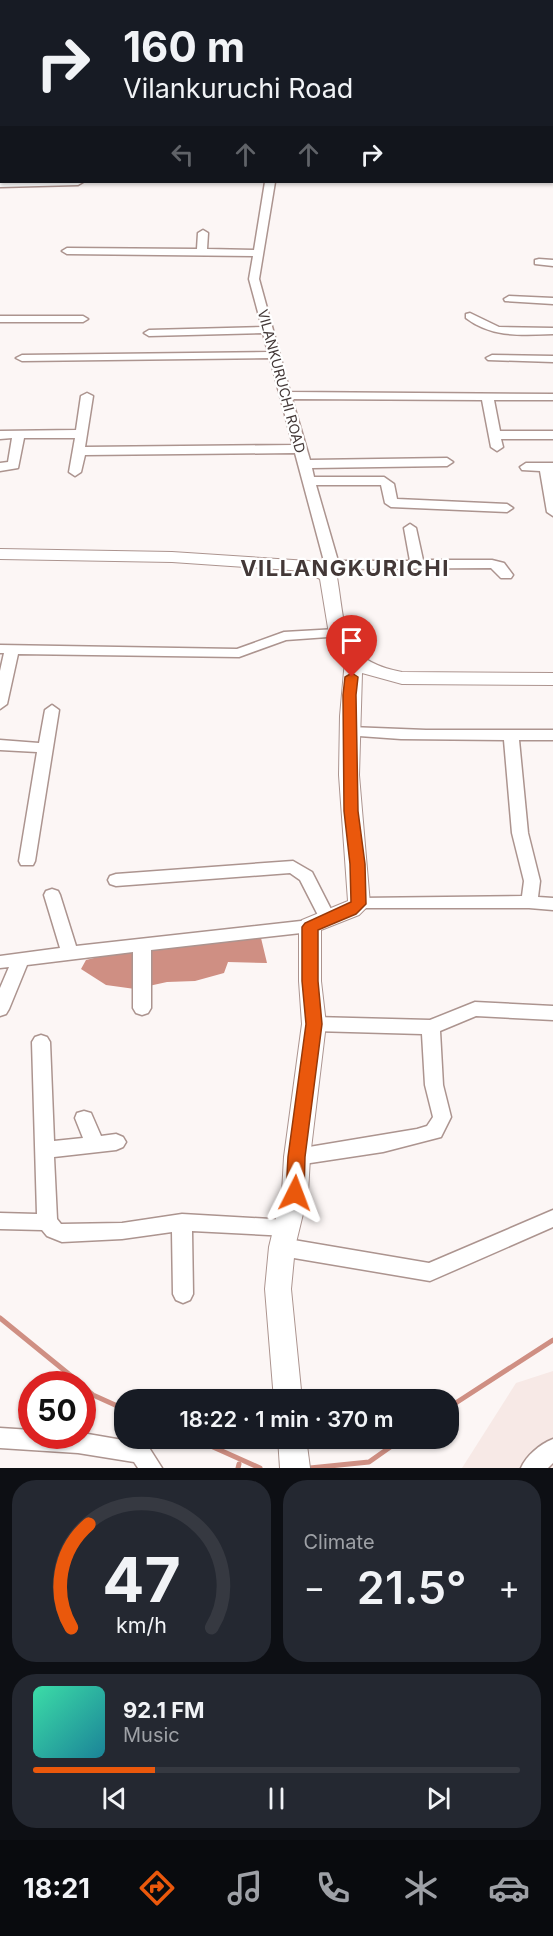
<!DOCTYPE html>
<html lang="en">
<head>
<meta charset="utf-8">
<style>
	:root { --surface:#171b24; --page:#242831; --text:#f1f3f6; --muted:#9ea1a6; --line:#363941; --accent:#ea580c }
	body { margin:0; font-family:Inter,sans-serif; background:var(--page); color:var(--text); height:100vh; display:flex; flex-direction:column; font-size:22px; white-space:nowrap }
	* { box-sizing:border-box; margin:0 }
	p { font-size:20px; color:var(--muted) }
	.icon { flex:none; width:33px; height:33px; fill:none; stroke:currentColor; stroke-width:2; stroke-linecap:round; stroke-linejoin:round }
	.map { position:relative; height:1468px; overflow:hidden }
	.panel { display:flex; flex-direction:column; gap:12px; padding:12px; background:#0d0f14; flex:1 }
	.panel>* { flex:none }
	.top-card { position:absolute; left:0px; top:0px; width:554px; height:183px; box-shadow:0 2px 4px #0004; background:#171b24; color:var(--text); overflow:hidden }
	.speed { position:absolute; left:18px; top:1371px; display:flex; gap:12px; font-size:30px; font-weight:700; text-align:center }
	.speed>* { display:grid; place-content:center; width:78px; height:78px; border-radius:50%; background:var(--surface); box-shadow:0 2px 4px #0004; line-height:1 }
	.speed .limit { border:9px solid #d22; background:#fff; color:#111 }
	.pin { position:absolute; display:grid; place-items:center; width:51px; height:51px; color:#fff; margin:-62px -26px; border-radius:50% 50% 50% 0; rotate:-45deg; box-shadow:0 0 6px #0007 }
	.pin .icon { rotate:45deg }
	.me { position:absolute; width:66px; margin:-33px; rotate:3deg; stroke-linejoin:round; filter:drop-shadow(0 0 4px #0008) }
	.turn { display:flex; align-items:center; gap:21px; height:126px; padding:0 24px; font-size:27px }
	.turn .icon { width:78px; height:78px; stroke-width:2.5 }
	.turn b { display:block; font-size:42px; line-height:51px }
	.lanes { display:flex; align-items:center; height:57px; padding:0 24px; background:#0003; justify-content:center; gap:30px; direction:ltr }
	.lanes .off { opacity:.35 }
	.big { font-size:45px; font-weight:600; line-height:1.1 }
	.panel .tile { flex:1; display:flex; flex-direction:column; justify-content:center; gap:9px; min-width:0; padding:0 21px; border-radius:24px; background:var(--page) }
	.panel .dial { align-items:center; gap:0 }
	.dial svg { height:156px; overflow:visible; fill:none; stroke:var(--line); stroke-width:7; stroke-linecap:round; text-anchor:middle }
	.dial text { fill:var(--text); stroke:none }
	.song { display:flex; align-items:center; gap:18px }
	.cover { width:72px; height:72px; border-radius:9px; background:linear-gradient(135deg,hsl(160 70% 55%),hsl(190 70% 35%)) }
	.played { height:6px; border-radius:3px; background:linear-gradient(90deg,var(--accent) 25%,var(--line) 25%) }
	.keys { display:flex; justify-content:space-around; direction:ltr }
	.heat { display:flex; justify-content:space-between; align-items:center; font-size:33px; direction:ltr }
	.panel .tiles { flex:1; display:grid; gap:12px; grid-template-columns:1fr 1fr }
	.tile:last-child { grid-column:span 2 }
	.trip { position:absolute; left:114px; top:1389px; width:345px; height:60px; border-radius:24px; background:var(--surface); box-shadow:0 2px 4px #0004; font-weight:600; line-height:60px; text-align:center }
	.tab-bar { display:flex; height:96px; justify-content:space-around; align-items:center; background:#090b0e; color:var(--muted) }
	.tab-bar .icon { width:42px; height:42px }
	.tab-bar .active { color:var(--accent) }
	.tab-bar b { font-size:27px; color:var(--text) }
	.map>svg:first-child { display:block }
	.built { fill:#f7e9e6 }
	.water { fill:#cf8f83 }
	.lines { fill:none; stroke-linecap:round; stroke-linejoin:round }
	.stream { stroke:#cf8f83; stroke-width:5 }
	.minor-casing { stroke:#ac948f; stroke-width:3 }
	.major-casing { stroke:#ac948f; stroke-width:2 }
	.minor { fill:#fff; fill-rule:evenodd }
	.major { fill:#fff; fill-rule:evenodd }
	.route { fill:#ea580c; stroke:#983908; stroke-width:1.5 }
	.labels { text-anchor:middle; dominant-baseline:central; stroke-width:4.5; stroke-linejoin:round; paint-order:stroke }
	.far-street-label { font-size:14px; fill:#433837; stroke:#fff }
	.district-label { font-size:22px; font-weight:bold; letter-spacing:1.5px; fill:#433837; stroke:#fff }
</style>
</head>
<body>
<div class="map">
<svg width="553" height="1468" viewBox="0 0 553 1468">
	<rect width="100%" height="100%" fill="#fcf6f5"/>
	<polygon class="built" points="553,1371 553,1468 462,1468 516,1383"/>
	<polygon class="water" points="261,938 267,963 228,962 224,973 195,981 167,982 135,989 106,985 81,969 86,960 122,951"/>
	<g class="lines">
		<g class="stream">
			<polyline points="0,1318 81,1384"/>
			<polyline points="82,1386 93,1395 124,1409"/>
			<polyline points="448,1408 553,1340"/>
			<polyline points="193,1438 260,1468"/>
			<polyline points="238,1468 239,1464"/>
			<polyline points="310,1468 369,1462 403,1438"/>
		</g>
		<g class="minor-casing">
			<g id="minor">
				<rect x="15" y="0" width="8" height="2"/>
				<polygon points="332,0 340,0 331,2"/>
				<rect x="481" y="0" width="8" height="2"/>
				<rect x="552" y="8" width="1" height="4"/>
				<rect x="0" y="66" width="2" height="4"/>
				<rect x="0" y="81" width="2" height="6"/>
				<rect x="552" y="90" width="1" height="6"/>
				<rect x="0" y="99" width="2" height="6"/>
				<rect x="552" y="163" width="1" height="6"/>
				<polygon points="0,181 82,182 83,182 78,185 0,187"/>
				<polygon points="265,182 275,182 259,279 290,392 553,394 553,400 494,400 500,431 553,431 553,439 501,439 503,447 497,451 491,447 482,400 292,399 310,460 447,458 453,462 447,466 312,468 314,477 384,477 394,484 397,499 507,504 513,508 507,512 391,507 385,503 381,485 316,485 338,561 410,561 404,528 410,524 416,528 423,560 492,560 504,563 513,575 511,578 501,578 491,568 337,569 333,580 323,580 321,577 325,565 295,453 85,455 81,472 75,476 69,472 75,438 24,438 18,468 0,471 0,463 8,462 12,438 0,439 0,431 76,430 81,396 87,393 93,396 85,447 293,445 270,358 22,361 16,358 22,355 268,352 263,333 149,336 144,333 149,330 262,327 249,279 253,256 67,254 62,251 67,248 197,249 198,233 203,230 208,233 207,249 254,250"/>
				<polygon points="539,259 553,260 553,266 535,264 535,260"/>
				<polygon points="509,296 553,298 553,304 505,301 504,299"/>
				<path d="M470,313L499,327L553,328V334C522,335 492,338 466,318V314Z"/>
				<polygon points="0,316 83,316 88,319 83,322 0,322"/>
				<polygon points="492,355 553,356 553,362 488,360 486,358"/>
				<polygon points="526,463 553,463 553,516 547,512 540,471 522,470 520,467"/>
				<polygon points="337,629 342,630 344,633 342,636 286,640 239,657 18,654 7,704 0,709 0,671 4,653 0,653 0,645 237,649 284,632"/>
				<polygon points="52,705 59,710 35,861 33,865 21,865 19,861 37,752 0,750 0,740 39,743 45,710"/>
				<polygon points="350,727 426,730 553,730 553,740 519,740 528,833 540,881 538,897 553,898 553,910 529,908 353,908 351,904 353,900 359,898 522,896 524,881 512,833 504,740 401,739 345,735 343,732 345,729"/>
				<polygon points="293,861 312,872 336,919 334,923 322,923 300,880 290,873 116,886 110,884 108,880 110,876 116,874"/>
				<polygon points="52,889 58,891 60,895 76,946 310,920 316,922 318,926 316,930 310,932 151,950 151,1008 148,1013 142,1015 136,1013 133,1008 133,952 27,965 9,1009 6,1014 0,1016 0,988 9,967 0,968 0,956 60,948 44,895 46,891"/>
				<polygon points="475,1002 553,1006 553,1020 476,1016 440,1031 443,1085 451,1117 441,1137 383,1152 297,1165 290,1162 287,1157 290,1152 297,1149 417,1129 427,1126 433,1117 425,1085 422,1034 314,1031 308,1029 305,1024 308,1019 314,1017 430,1020"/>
				<polygon points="41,1035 47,1037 50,1042 54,1141 83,1138 75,1118 77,1113 84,1111 91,1113 101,1136 116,1134 123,1137 126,1142 123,1147 116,1150 54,1157 57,1219 61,1224 122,1223 182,1214 288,1220 295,1222 298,1228 295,1234 288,1236 192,1231 193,1294 190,1300 183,1303 176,1300 173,1294 172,1232 122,1239 62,1242 47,1236 42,1230 0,1229 0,1213 37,1214 32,1042 35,1037"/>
				<polygon points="553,1210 553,1227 430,1281 282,1256 275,1253 272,1247 275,1241 282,1238 429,1263"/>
				<polygon points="0,1428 32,1430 32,1436 82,1436 82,1433 140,1443 148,1446 162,1468 138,1468 134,1462 78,1453 0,1448"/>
				<path d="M553,1439V1463L548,1468H521C526,1456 540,1444 553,1439Z"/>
			</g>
		</g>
		<g class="major-casing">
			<g id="major">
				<path d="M0,549L172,552L309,561L334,573L337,577C346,630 340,660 402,672L553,673V685L402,684L362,673L359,775L370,904L359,915L321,930V981L326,1024L310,1157L308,1193L295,1247L291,1289L302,1400H274L265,1289L269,1247L282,1193L284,1157L302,1024L299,981V926L302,920L348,901L339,775L340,716L345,660L330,640L320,579L305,571L172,562L0,559Z"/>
				<polygon points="278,1438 306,1438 310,1468 280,1468"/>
			</g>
		</g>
		<use href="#minor" class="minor"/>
		<use href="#major" class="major"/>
	</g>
	<polygon class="route" points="352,673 358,677 356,695 358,811 365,864 366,904 356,914 318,930 318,981 322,1024 305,1157 304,1193 301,1198 295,1200 289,1198 286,1193 288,1157 306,1024 302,981 302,927 305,923 351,902 350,864 344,811 343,695 345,677"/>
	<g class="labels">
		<g class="far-street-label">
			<text transform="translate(282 381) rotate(75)">VILANKURUCHI ROAD</text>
		</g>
		<g class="district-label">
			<text x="345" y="568">VILLANGKURICHI</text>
		</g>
	</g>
</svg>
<div class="speed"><div class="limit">50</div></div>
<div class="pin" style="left:352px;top:677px;background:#d93025"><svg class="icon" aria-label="arrive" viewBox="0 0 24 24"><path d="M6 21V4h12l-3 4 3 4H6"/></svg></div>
<svg class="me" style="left:295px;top:1193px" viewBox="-20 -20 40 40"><path d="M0-17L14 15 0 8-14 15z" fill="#ea580c" stroke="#fff" stroke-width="4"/></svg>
<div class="trip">18:22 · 1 min · 370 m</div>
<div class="top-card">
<div class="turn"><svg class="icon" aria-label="right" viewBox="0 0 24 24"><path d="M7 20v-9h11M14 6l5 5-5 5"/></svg><div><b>160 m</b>Vilankuruchi Road</div></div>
<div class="lanes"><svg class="icon off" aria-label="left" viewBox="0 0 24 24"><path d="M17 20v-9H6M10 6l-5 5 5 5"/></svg><svg class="icon off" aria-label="ahead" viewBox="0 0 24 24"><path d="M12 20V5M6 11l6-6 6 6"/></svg><svg class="icon off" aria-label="ahead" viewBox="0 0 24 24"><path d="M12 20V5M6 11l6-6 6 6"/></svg><svg class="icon" aria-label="right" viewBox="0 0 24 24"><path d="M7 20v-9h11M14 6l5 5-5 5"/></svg></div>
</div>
</div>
<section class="panel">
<div class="tiles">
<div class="tile dial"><svg viewBox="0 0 100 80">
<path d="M14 69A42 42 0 1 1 86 69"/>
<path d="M14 69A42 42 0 0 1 23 16" stroke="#ea580c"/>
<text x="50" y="56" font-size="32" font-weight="700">47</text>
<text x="50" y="72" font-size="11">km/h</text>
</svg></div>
<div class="tile"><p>Climate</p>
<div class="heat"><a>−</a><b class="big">21.5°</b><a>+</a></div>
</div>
<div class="tile">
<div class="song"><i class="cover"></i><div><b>92.1 FM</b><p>Music</p></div></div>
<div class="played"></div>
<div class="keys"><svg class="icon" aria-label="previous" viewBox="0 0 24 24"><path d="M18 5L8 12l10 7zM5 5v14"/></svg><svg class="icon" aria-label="pause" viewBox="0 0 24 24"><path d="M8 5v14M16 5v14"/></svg><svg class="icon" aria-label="next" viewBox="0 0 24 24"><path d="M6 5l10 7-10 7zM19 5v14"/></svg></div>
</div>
</div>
</section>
<nav class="tab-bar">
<b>18:21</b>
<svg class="icon active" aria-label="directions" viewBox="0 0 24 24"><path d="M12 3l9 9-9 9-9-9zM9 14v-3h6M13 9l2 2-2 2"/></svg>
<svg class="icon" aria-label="music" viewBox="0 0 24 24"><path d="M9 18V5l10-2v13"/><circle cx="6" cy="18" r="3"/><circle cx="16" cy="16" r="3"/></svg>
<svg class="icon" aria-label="phone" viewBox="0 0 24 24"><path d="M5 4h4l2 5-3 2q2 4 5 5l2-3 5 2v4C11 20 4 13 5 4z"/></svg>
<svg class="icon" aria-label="climate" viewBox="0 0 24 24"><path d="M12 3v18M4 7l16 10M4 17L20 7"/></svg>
<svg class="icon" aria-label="car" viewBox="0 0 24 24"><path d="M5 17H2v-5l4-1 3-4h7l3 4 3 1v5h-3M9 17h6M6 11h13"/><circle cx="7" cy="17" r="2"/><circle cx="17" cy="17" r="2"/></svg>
</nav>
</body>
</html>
